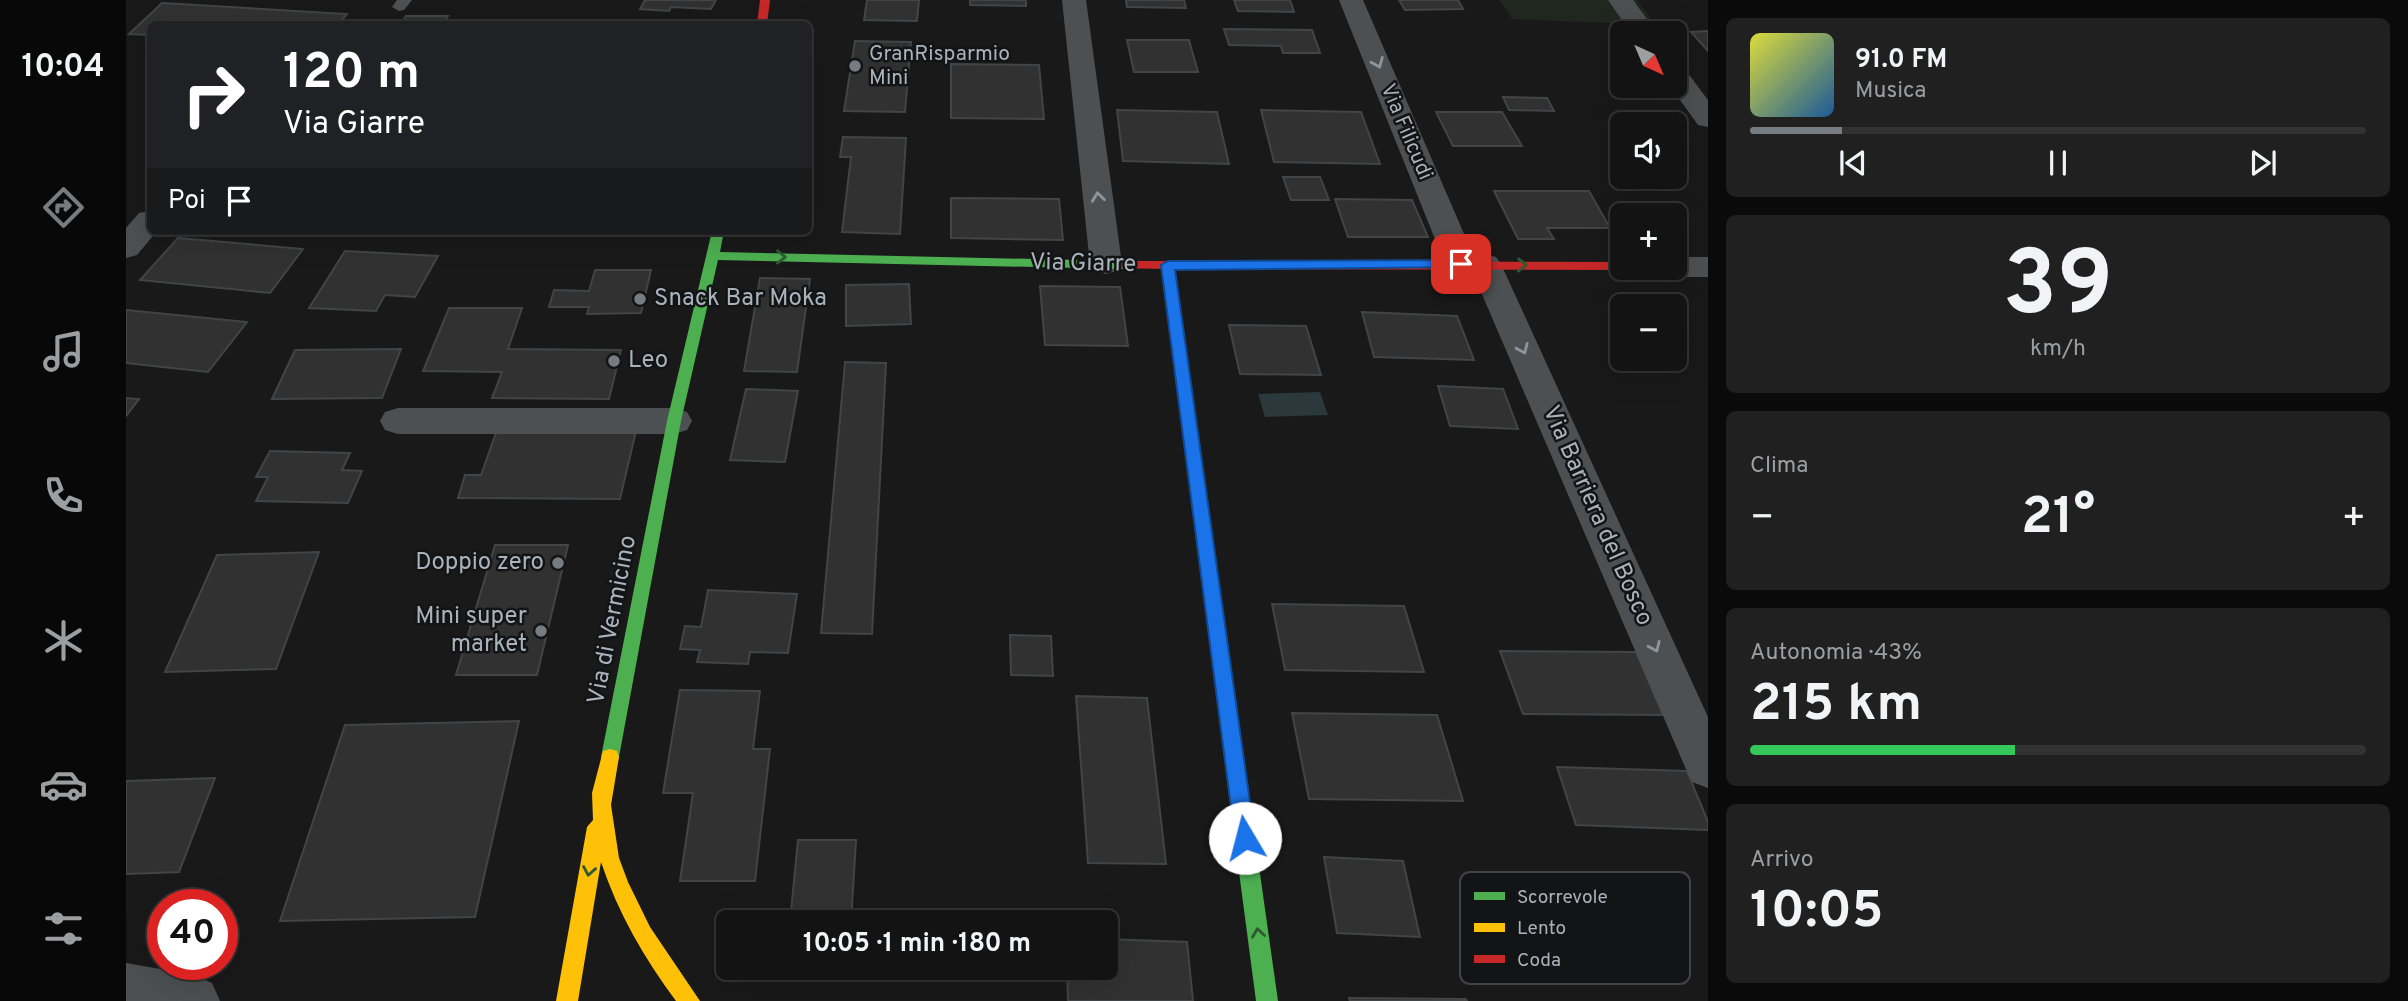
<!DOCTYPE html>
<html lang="it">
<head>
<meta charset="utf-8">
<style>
	:root { --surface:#131313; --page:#202021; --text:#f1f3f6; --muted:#9d9ea0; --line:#323233; --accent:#777c82 }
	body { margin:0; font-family:Overpass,sans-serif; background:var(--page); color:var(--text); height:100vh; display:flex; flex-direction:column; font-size:26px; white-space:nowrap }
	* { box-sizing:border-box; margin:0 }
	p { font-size:23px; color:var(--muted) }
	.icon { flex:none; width:38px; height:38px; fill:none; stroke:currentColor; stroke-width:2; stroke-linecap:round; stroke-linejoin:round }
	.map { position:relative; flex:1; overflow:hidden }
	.details { display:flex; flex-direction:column; gap:18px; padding:18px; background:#0a0a0a; width:700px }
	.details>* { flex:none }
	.banner { position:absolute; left:21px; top:21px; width:665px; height:214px; border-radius:10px; box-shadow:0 7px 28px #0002,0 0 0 2px var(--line); background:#202124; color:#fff; overflow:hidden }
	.needle { width:46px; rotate:136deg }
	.tools { position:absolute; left:1484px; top:21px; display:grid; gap:14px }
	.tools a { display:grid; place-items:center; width:77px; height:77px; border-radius:10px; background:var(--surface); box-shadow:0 7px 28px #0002,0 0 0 2px var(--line); font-size:35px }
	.speed { position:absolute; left:21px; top:889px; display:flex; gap:14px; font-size:35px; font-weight:700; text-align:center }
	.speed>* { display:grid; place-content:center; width:91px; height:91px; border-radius:50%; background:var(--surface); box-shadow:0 7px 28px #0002,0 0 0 2px var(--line); line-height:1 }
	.speed .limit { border:10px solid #d22; background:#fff; color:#111 }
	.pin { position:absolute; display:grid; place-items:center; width:60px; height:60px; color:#fff; margin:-30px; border-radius:14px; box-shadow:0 4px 10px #0006 }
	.me { position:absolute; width:77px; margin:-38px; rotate:352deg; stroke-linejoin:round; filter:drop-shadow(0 0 5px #0008) }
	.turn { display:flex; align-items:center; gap:24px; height:147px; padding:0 21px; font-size:32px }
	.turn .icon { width:91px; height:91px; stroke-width:2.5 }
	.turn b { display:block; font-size:49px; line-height:60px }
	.then { display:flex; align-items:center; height:66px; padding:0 21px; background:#0003; gap:14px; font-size:26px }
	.big { font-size:52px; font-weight:700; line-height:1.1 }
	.details .tile { flex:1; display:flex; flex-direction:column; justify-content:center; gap:10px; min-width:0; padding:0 24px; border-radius:10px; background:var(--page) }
	.details .dial { align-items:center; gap:0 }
	.dial b { font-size:91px; line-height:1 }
	.song { display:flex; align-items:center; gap:21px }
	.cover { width:84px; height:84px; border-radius:10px; background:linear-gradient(135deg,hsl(60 70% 55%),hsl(210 70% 35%)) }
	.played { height:7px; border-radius:4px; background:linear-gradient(90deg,var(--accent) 15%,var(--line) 15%) }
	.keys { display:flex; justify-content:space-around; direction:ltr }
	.heat { display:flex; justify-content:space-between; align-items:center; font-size:38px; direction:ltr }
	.charge { height:10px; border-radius:5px; background:linear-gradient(90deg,#34c759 43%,var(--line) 0) }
	.trip { position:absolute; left:590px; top:910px; width:402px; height:70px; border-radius:10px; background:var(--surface); box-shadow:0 7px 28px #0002,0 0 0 2px var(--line); font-weight:700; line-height:70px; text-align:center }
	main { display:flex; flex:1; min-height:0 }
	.menu { display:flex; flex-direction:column; width:126px; justify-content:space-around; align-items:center; background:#080808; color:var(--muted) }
	.menu .icon { width:49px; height:49px }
	.menu .selected { color:var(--accent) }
	.menu b { font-size:32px; color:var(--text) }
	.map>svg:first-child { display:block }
	.green { fill:#1f271f }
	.water { fill:#2b383c }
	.building { fill:#313132; stroke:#424445; stroke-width:2 }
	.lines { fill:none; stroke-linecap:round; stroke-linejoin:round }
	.lane { fill:#4d5052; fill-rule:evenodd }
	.street { fill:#4d5052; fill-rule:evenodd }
	.fast { fill:#4caf50; fill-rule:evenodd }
	.slow { fill:#ffc107; fill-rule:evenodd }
	.jam { fill:#c62828; fill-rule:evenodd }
	.oneway { stroke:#8e959c }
	.oneway2 { stroke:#2d5a30 }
	.route { fill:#1a73e8; stroke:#114b97; stroke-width:2 }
	.poi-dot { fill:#777c82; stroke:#131416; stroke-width:2.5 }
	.labels { text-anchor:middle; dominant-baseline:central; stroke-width:5; stroke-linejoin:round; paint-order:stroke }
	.far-poi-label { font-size:21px; fill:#aab2bb; stroke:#131416; text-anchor:start }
	.far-street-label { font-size:21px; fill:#aab2bb; stroke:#131416 }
	.street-label { font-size:24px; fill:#aab2bb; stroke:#131416 }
	.poi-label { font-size:24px; fill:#aab2bb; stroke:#131416; text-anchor:start }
	.key { fill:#131416; stroke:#404348; stroke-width:2 }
	.key-label { font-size:19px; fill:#aab2bb }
</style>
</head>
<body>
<main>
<nav class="menu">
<b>10:04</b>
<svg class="icon selected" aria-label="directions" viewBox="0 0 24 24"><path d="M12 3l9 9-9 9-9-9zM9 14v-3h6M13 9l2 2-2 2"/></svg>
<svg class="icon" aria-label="music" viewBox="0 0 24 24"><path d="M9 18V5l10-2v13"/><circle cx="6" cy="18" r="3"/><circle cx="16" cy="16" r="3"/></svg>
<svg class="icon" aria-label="phone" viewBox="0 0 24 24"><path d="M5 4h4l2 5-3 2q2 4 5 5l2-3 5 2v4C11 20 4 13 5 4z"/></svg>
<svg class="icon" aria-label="climate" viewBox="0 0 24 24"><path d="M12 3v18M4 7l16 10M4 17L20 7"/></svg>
<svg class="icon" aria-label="car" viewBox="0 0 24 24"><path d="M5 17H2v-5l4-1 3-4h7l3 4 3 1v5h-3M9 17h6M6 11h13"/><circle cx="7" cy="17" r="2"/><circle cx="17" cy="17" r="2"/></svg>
<svg class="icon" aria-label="filters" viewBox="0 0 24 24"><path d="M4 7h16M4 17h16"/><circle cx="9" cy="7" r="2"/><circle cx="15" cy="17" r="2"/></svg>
</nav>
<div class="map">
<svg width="1582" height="1001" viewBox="0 0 1582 1001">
	<rect width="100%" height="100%" fill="#191919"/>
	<polygon class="green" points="1373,0 1511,0 1530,25 1386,19"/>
	<polygon class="water" points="1194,392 1202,415 1139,417 1132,394"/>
	<g class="building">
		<polygon points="519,0 590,0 585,9 545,7 543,11 514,9"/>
		<polygon points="741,0 793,0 791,21 738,20"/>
		<polygon points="844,0 900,0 900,6 844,5"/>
		<polygon points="1000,0 1058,0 1060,8 1001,7"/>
		<polygon points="1108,0 1164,0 1168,12 1112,11"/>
		<polygon points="1273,0 1332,0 1337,9 1279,10"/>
		<polygon points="36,3 221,14 212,24 24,24 24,35 3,34"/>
		<polygon points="280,16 322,16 317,24 275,24"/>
		<polygon points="1098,29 1186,30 1194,53 1157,53 1155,46 1103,45"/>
		<polygon points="1582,31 1582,51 1565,32"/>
		<polygon points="1001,40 1063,40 1072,72 1008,72"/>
		<polygon points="729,41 785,42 779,112 718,111"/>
		<polygon points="825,64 913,65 918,119 825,118"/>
		<polygon points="1377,97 1421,98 1428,111 1383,110"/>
		<polygon points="991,110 1091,112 1103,164 997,161"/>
		<polygon points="1135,110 1235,112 1254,164 1148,162"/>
		<polygon points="1310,112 1376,112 1396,146 1327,146"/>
		<polygon points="717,137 780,138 774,234 716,232 725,157 714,157"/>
		<polygon points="1157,177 1194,177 1203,200 1165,200"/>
		<polygon points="1368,191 1463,191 1484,228 1421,228 1428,239 1392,239"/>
		<polygon points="825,198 933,199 937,240 825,238"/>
		<polygon points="1209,199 1286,200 1302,237 1222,237"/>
		<polygon points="52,238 177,249 144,293 14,280"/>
		<polygon points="219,251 312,256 289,297 259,295 250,311 183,308"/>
		<polygon points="469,270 525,270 515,313 461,314 463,307 423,307 428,290 463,291"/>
		<polygon points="634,278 684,279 671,372 618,371"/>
		<polygon points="783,284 785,324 720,326 720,285"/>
		<polygon points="914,286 994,287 1002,346 919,345"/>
		<polygon points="323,308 396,308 382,349 495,350 483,399 366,398 376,372 297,371"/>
		<polygon points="0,310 121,322 82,372 0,363"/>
		<polygon points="1236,312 1331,316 1348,360 1248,357"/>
		<polygon points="1103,325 1180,326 1195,375 1114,374"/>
		<polygon points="275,349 256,398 146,399 169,350"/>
		<polygon points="719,362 760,363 746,634 695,633"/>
		<polygon points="1312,386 1377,389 1392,429 1324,426"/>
		<polygon points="620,389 672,391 659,462 604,460"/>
		<polygon points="0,398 13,399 0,416"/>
		<polygon points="371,430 510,431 494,499 332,498 339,475 355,475"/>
		<polygon points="144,451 224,453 216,470 236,471 222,503 130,501 142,477 130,477"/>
		<polygon points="369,545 442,545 411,675 330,675"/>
		<polygon points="193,552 150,669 39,672 91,555"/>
		<polygon points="582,590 671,594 662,653 624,652 622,664 571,662 574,650 554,649 559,626 575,627"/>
		<polygon points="1146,604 1278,606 1298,672 1159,670"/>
		<polygon points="884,635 925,636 927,676 885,675"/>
		<polygon points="1374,651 1510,652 1537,715 1397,714"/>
		<polygon points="554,690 634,691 627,749 644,749 629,881 554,881 567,793 537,793"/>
		<polygon points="950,696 1021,698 1040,864 962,863"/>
		<polygon points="1166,713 1311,715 1337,801 1183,799"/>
		<polygon points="393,721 349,917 154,921 219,725"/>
		<polygon points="1431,767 1561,771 1582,822 1582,830 1450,825"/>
		<polygon points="89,778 53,872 0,874 0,781"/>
		<polygon points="672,840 730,840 725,922 664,922"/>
		<polygon points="1198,857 1277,861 1294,937 1211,933"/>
		<polygon points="980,939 1061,942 1067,1001 942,1001 941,968 980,968"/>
		<polygon points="1223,998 1340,999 1341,1001 1224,1001"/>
	</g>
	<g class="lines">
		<polygon class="lane" points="271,0 286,0 278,10 273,11 266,7"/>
		<g class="street">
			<polygon points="936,0 960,0 996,264 991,271 980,274 969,271 964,264"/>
			<polygon points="1213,0 1237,0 1348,257 1359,254 1370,257 1375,264 1582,717 1582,788 1566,782 1559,767 1346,271 1335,274 1324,271 1319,264"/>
			<polygon points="1482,0 1507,0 1531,33 1505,33"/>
			<polygon points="1549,66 1558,68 1582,100 1582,127 1572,125 1544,86 1549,86"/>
			<polygon points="24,211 24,231 31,231 11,255 0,258 0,228 13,213"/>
			<polygon points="1549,257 1582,257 1582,277 1549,277 1538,274 1533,268 1549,268"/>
			<polygon points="272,408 548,408 561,412 566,421 561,430 548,434 272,434 259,430 254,421 259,412"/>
			<polygon points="0,963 68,975 86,983 94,1001 0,1001"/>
		</g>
		<g class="fast">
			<polygon points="586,231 598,231 594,252 998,261 1005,265 998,269 592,260 555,421 493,757 491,763 484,765 477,763 475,757 541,421"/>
			<polygon points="1113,787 1120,790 1123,796 1152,1001 1130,1001 1103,796 1106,790"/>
		</g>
		<path class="slow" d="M484,749L491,751L493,757L485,805L493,858L502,882L524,927L574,1001H550C518,958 492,913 475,862L452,1001H430L461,827L467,820L466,793L477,751Z"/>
		<g class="jam">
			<polygon points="634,0 644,0 641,24 631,24"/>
			<polygon points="998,261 1496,262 1496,268 1501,268 1496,270 1049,269 1123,796 1120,802 1113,805 1106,802 1103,796 1036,269 993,268 993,262"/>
		</g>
	</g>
	<defs><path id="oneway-chevron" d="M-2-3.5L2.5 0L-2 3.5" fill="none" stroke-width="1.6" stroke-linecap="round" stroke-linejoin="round" transform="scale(1.75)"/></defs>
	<g class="oneway">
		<use href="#oneway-chevron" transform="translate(1252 63) rotate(67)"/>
		<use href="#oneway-chevron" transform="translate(972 197) rotate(-97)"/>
		<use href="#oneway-chevron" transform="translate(1397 349) rotate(66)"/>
		<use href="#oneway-chevron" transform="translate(1529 647) rotate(66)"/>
	</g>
	<g class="oneway2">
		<use href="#oneway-chevron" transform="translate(655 257) rotate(1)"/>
		<use href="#oneway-chevron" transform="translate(1396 265) rotate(1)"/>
		<use href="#oneway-chevron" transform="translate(463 871) rotate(100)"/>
		<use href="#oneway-chevron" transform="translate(1132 933) rotate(-98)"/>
	</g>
	<polygon class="route" points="1335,260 1342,264 1340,267 1049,270 1129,838 1126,844 1119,847 1112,844 1109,838 1035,265 1042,261"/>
	<g class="poi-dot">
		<circle cx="729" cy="66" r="7"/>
		<circle cx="514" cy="299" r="7"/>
		<circle cx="488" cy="361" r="7"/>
		<circle cx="432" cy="563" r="7"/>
		<circle cx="415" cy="631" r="7"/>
	</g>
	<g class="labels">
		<g class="far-poi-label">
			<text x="743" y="54">GranRisparmio<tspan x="743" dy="24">Mini</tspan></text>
		</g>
		<g class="far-street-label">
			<text transform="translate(1280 132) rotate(67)">Via Filicudi</text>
		</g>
		<g class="street-label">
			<text transform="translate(957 264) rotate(1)">Via Giarre</text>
			<text transform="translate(1471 516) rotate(66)">Via Barriera del Bosco</text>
			<text transform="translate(487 620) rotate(-79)">Via di Vermicino</text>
		</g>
		<g class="poi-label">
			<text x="528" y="299">Snack Bar Moka</text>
			<text x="502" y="361">Leo</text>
			<text x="418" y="563" text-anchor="end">Doppio zero</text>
			<text x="401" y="617" text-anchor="end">Mini super<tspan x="401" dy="28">market</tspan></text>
		</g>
	</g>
	<rect x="1334" y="872" width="230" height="112" rx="10" class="key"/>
	<rect x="1348" y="892" width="31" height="8" fill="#4caf50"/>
	<rect x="1348" y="923" width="31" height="9" fill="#ffc107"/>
	<rect x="1348" y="955" width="31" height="8" fill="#c62828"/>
	<g class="key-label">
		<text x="1391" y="903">Scorrevole</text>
		<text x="1391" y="934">Lento</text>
		<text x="1391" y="966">Coda</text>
	</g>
</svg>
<div class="tools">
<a><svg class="needle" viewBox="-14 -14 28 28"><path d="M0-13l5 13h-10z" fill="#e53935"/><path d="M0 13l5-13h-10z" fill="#9d9ea0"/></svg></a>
<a><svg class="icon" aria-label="sound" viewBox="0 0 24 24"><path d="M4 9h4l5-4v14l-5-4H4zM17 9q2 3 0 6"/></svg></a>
<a>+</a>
<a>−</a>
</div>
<div class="speed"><div class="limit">40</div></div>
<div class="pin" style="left:1335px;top:264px;background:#d93025"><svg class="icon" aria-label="arrive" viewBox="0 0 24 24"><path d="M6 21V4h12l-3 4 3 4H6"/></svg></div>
<svg class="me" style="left:1119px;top:838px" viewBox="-20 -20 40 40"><circle r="19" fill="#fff"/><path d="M0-13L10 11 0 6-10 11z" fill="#1a73e8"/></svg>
<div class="trip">10:05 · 1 min · 180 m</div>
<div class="banner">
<div class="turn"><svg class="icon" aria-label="right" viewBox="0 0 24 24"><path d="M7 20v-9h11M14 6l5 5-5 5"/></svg><div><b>120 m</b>Via Giarre</div></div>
<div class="then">Poi<svg class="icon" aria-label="arrive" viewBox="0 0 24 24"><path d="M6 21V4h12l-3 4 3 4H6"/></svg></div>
</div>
</div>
<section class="details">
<div class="tile">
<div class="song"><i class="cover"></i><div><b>91.0 FM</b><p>Musica</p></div></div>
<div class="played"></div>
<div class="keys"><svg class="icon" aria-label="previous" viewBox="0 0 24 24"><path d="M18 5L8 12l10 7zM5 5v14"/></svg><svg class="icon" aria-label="pause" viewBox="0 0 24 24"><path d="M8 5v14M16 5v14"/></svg><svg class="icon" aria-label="next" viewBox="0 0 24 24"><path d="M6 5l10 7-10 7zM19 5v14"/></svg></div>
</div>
<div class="tile dial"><b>39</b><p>km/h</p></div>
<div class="tile"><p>Clima</p>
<div class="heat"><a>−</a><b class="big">21°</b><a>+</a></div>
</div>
<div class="tile"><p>Autonomia · 43%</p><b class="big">215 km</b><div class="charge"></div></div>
<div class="tile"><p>Arrivo</p><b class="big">10:05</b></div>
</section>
</main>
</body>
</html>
